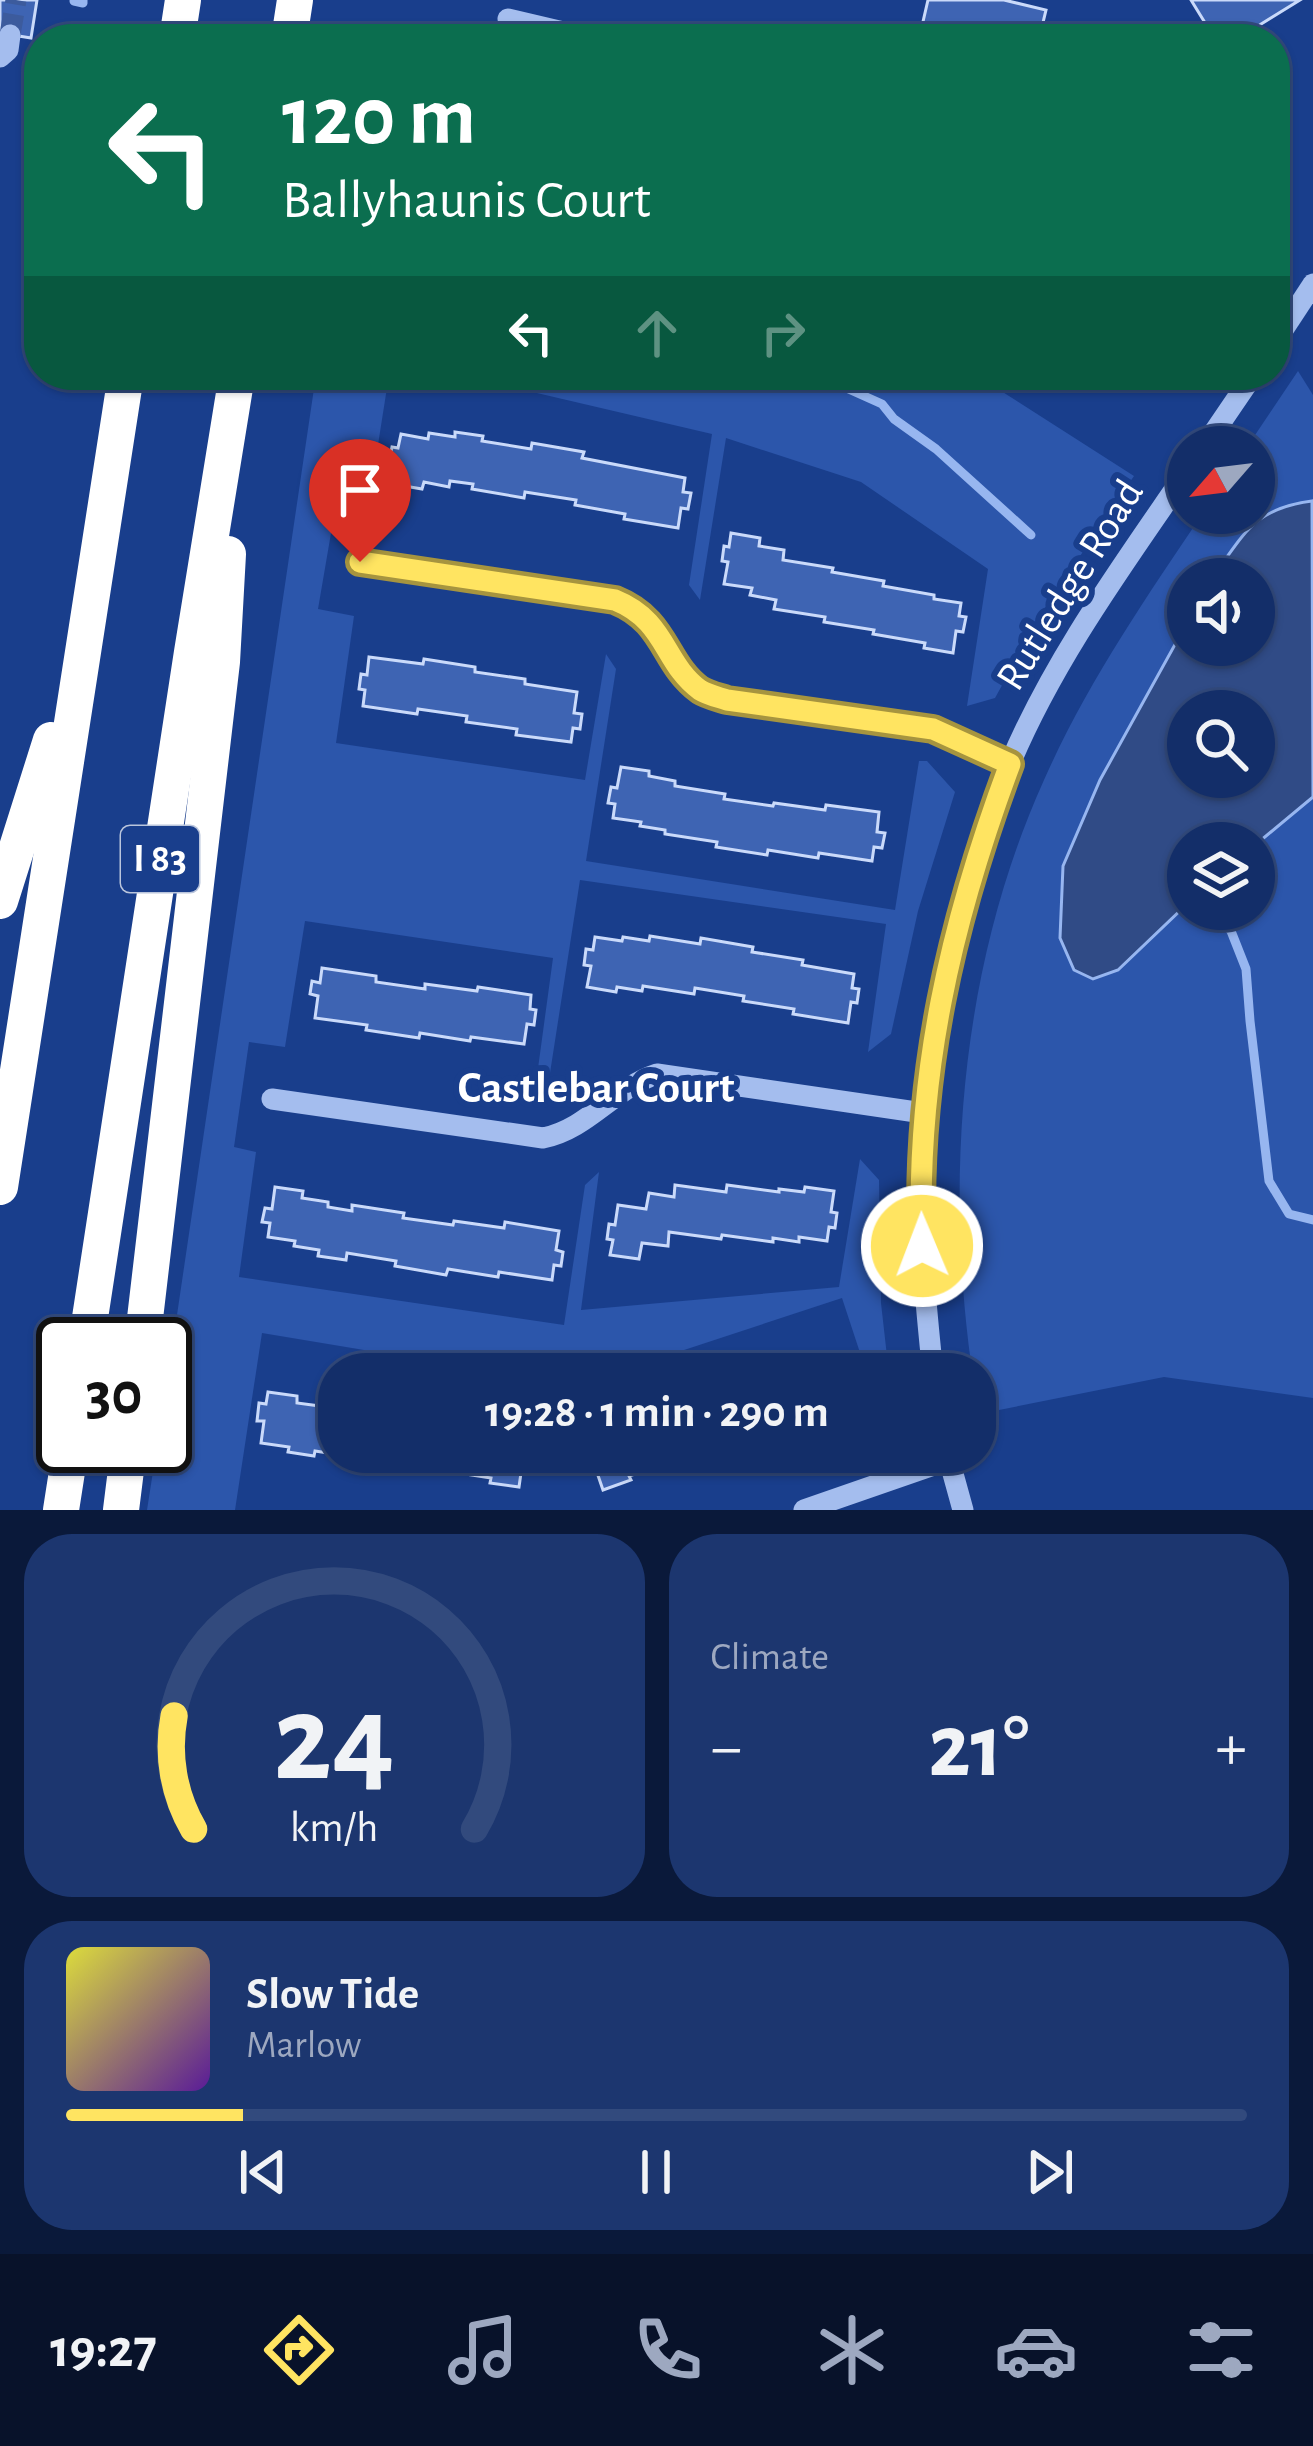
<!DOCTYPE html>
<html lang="en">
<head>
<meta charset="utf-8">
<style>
	:root { --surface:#132e69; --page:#1c366f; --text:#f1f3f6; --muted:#9da8c0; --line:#324a7d; --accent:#ffe461 }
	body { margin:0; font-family:"Alegreya Sans",sans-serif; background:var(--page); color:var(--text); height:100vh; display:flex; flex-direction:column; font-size:45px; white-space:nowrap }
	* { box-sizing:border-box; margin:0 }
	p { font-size:39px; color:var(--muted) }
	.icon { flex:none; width:66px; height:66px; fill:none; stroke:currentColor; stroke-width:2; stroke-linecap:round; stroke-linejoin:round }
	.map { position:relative; height:1510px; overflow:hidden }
	.sheet { display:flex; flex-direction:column; gap:24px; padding:24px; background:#0a193a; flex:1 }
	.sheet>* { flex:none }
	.top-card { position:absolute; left:24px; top:24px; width:1266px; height:366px; border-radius:48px; box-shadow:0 3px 9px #0004,0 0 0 3px var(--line); background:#0b6e4f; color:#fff; overflow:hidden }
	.needle { width:78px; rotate:242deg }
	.controls { position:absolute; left:1167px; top:426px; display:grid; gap:24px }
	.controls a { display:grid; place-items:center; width:108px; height:108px; border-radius:50%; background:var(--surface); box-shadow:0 3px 9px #0004,0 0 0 3px var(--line); font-size:60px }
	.speed { position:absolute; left:36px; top:1317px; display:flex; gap:24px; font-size:60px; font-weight:700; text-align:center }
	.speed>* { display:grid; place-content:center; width:156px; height:156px; border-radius:50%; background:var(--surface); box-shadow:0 3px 9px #0004,0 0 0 3px var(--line); line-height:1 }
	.speed .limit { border:6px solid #111; border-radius:18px; background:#fff; color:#111 }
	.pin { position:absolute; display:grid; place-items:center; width:102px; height:102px; color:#fff; margin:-123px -51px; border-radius:50% 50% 50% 0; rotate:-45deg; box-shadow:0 0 12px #0007 }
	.pin .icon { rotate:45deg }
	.me { position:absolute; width:132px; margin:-66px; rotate:359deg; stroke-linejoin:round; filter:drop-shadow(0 0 9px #0008) }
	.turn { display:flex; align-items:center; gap:42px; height:252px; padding:0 60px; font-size:54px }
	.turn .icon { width:156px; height:156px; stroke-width:2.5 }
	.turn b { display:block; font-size:84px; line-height:102px }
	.lanes { display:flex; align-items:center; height:114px; padding:0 60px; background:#0003; justify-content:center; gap:60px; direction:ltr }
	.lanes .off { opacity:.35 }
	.big { font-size:90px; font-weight:700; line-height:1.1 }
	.sheet .widget { flex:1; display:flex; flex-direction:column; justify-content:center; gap:18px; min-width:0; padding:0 42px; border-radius:48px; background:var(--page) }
	.sheet .dial { align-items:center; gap:0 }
	.dial svg { height:312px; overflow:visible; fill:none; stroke:var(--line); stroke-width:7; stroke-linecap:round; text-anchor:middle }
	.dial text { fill:var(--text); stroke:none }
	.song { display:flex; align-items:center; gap:36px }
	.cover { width:144px; height:144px; border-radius:18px; background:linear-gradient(135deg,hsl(60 70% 55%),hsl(270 70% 35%)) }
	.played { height:12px; border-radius:6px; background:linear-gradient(90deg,var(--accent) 15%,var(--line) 15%) }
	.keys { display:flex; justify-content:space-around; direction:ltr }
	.heat { display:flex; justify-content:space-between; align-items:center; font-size:66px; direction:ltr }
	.sheet .tiles { flex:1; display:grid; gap:24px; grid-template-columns:1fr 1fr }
	.widget:last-child { grid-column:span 2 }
	.trip { position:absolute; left:318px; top:1353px; width:678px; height:120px; border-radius:48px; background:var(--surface); box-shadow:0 3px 9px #0004,0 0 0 3px var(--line); font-weight:700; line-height:120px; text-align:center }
	.tabs { display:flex; height:192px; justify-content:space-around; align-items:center; background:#08122a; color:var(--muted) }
	.tabs .icon { width:84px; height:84px }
	.tabs .on { color:var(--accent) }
	.tabs b { font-size:54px; color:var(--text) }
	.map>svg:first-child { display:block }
	.green { fill:#2c56ab; fill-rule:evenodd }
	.water { fill:#304b86; stroke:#97b6f0; stroke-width:3; fill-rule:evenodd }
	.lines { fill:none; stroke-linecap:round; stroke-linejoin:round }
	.stream { stroke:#97b6f0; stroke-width:9 }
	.building { fill:#3e64b3; stroke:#cadafa; stroke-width:3 }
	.minor-tunnel { stroke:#3c5b9d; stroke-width:21; stroke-dasharray:21 10; stroke-linecap:butt }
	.minor { stroke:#a4bdee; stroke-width:21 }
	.highway { stroke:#fff; stroke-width:36 }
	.route-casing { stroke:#a6943f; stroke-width:30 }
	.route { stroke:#ffe461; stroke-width:21 }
	.labels { text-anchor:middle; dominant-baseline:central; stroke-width:12; stroke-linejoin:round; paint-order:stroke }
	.shield { fill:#193e8c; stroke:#bac5dc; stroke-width:3 }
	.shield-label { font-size:39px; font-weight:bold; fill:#fff }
	.street-label { font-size:42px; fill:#fff; stroke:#193e8c }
	.neighbourhood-label { font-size:45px; font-weight:bold; fill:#fff; stroke:#193e8c }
</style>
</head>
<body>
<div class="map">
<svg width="1313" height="1510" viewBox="0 0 1313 1510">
	<rect width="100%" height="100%" fill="#193e8c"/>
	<g class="green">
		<path d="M1298,371L1313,395V1398L1164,1377L979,1414C942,1207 955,977 1044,780C1086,685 1145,599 1203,513H1254V447H1247ZM1188,579H1254V645H1188ZM1188,711H1254V777H1188ZM1188,843H1254V909H1188Z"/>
		<polygon points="316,375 389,375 368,508 336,504 318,609 354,616 336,743 585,780 606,654 616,669 586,861 895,910 919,761 927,761 955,792 918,911 891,1034 868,1052 886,924 580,880 550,1073 536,1083 553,958 305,921 285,1047 249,1042 234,1147 256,1152 239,1277 564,1325 585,1185 599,1172 581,1310 839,1287 860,1159 879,1180 881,1303 889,1374 867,1374 842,1298 611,1374 508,1374 262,1333 235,1510 147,1510 157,1446 165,1446 165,1396"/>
		<polygon points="460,375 976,375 1134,476 1045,608 995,698 967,706 988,569 861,482 726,438 700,600 689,585 712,434"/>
	</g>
	<path class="water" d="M1312,501L1313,797L1254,846V843H1188V903L1118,970L1093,979L1074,970L1060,938L1063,866L1100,780L1188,621V645H1254V579H1211C1245,534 1252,509 1312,501ZM1188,711H1254V777H1188Z"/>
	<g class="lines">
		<g class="stream">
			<polyline points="74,1 83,3 83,0"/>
			<polyline points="31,62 39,80"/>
			<path d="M648,375C677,395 693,379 725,375"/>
			<polyline points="734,375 794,376 833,382 882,404 894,419 936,449 1031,535"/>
			<polyline points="1212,909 1231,931 1246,969 1250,1021 1269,1181 1289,1214 1313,1220"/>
		</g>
	</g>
	<g class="building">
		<polygon points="0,0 37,0 31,38 0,33"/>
		<polygon points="928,0 1004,0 1046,10 1039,39 919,39"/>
		<polygon points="1191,0 1300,0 1237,39 1215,39"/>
		<polygon points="455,432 483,436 482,441 531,449 532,443 584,452 582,458 685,478 683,492 691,493 688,509 681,508 678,528 624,519 625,514 575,505 576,500 525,492 524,498 472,489 473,484 450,481 449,487 424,482 422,489 393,484 397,463 389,461 392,447 398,448 401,434 428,439 429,433 455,437"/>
		<polygon points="731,533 760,538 759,546 784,550 783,560 833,568 832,572 884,581 883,586 934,595 934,599 961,603 959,616 966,617 963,632 956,631 953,653 924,648 925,643 873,634 874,630 824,622 825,617 774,609 776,600 750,595 752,588 724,584 728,562 722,561 724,546 729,547"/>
		<polygon points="369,657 423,664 424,659 475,667 475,672 525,679 525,684 577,692 574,713 582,714 580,729 573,728 571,742 516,735 517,729 466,722 467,716 418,709 417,714 363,706 365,690 359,689 361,674 367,675"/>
		<polygon points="621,767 649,771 649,776 675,781 675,786 725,794 724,799 773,806 774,803 825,810 826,805 879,812 877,832 885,833 882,848 874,847 872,861 819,853 818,858 768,850 767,855 716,847 717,842 665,834 665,830 640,826 641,822 613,818 615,804 608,803 611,787 617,788"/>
		<polygon points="650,936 700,944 701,938 753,947 752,952 803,960 802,965 854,974 852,988 859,989 857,1003 851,1002 848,1023 793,1014 794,1009 743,1001 744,996 695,988 694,994 643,986 642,991 617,987 616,992 587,987 591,966 584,965 586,949 593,950 595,937 622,941 623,937 649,941"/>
		<polygon points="322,968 376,976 376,982 425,989 425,984 477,991 478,987 531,995 530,1009 536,1010 534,1025 527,1024 524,1044 471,1037 470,1041 420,1033 419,1038 366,1030 367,1025 315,1018 318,996 310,994 312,981 320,983"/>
		<polygon points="675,1185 726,1192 727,1185 779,1192 779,1189 804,1192 805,1187 834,1191 831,1212 837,1213 835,1228 829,1227 827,1241 799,1237 799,1242 773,1238 773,1242 722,1235 721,1239 669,1232 668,1246 642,1243 639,1259 610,1255 613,1240 607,1239 609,1224 615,1225 618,1205 646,1209 649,1193 674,1197"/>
		<polygon points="275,1187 303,1191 302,1198 328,1202 328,1207 352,1211 352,1205 404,1213 403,1218 453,1225 454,1221 504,1228 505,1222 559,1231 556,1250 563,1252 561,1266 554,1265 552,1280 499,1272 498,1277 448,1269 446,1275 395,1266 396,1261 347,1253 346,1260 318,1256 319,1250 294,1246 295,1241 268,1237 270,1223 262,1222 265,1208 272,1209"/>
		<polygon points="834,1355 838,1368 845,1366 847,1374 797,1374 808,1370 806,1364"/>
		<polygon points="268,1392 297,1396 297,1403 320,1406 321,1401 339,1404 339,1452 341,1455 315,1451 314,1456 288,1452 289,1447 261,1443 264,1421 257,1421 259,1403 266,1404"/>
		<polygon points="352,1452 533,1452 531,1467 522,1466 519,1487 490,1483 491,1478 465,1474 465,1467 444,1465 443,1471 417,1467 416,1471 389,1468 390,1463 365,1459 366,1454"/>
		<polygon points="590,1452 719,1452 703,1457 701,1452 676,1461 674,1455 652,1463 653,1468 629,1476 631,1480 603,1490"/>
	</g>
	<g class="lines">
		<polyline class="minor-tunnel" points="10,35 16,0"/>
		<g class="minor">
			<polyline points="508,19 593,39"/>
			<polyline points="0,57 8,50 10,35"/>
			<polyline points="1275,342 1313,284"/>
			<polyline points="1204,447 1253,375"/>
			<path d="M360,562L615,600C667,621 663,663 700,690C708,695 718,697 727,700L933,729L1010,764"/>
			<path d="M272,1099L543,1138C588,1129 614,1088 657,1074L923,1113"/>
			<path d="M933,1374C924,1287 915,1198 924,1110C936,993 964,875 1009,766C1053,660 1123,565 1188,470"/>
			<polyline points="947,1452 963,1510"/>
			<polyline points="804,1510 948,1460"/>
		</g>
		<g class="highway">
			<polyline points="177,39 183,0"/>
			<polyline points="289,39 295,0"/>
			<polyline points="0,901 51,740"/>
			<polyline points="0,1187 126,375"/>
			<polyline points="86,1344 192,652 237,375"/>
			<polyline points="142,1344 222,662 228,554"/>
			<polyline points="61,1510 71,1446"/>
			<polyline points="121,1510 129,1446"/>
		</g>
	</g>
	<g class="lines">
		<g class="route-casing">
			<path id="route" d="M360,562L615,600C667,621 663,663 700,690C708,695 718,697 727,700L933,729L1010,764C951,922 915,1077 922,1246"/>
		</g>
		<use href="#route" class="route"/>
	</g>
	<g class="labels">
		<rect class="shield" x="121" y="826" width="78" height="66" rx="9"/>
		<g class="shield-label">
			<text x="160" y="859">I 83</text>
		</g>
		<g class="street-label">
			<text transform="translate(1070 585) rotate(-58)">Rutledge Road</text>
		</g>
		<g class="neighbourhood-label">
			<text x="596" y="1088">Castlebar Court</text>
		</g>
	</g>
</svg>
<div class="controls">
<a><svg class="needle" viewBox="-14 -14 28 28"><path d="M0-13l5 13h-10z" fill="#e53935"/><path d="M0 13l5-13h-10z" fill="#9da8c0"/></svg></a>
<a><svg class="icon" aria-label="sound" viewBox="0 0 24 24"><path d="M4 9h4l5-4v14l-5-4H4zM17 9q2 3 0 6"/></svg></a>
<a><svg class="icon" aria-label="search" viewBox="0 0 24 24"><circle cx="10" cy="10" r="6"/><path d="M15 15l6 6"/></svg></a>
<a><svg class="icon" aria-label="layers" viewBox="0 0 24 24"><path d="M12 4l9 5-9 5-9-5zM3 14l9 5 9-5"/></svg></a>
</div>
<div class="speed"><div class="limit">30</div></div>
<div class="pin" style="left:360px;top:562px;background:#d93025"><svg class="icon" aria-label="arrive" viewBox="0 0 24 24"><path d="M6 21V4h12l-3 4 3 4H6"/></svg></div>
<svg class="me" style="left:922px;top:1246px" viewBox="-20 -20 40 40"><circle r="17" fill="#ffe461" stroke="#fff" stroke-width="3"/><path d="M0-11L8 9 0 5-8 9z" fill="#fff"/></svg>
<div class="trip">19:28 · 1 min · 290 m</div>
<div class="top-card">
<div class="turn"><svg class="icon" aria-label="left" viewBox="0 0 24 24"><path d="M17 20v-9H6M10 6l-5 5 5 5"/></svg><div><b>120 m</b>Ballyhaunis Court</div></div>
<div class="lanes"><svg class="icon" aria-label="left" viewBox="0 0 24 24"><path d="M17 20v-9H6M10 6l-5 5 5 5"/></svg><svg class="icon off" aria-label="ahead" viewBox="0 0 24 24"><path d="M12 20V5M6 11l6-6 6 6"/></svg><svg class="icon off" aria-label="right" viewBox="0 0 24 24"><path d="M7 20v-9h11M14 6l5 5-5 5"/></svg></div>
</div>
</div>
<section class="sheet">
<div class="tiles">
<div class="widget dial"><svg viewBox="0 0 100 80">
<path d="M14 69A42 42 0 1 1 86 69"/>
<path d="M14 69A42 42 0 0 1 9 40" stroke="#ffe461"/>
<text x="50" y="56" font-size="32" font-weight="700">24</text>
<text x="50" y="72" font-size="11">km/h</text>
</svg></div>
<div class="widget"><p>Climate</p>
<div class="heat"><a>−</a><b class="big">21°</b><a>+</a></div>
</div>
<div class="widget">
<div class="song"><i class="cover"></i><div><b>Slow Tide</b><p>Marlow</p></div></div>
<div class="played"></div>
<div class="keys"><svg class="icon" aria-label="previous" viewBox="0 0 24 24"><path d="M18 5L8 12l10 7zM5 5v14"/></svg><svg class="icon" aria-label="pause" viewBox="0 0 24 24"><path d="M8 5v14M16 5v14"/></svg><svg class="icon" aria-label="next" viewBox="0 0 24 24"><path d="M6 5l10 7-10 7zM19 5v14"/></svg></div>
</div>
</div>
</section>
<nav class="tabs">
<b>19:27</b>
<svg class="icon on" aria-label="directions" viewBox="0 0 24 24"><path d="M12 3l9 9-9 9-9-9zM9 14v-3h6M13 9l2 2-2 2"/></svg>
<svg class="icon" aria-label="music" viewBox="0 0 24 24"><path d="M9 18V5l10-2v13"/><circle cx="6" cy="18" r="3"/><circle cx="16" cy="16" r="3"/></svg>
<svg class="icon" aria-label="phone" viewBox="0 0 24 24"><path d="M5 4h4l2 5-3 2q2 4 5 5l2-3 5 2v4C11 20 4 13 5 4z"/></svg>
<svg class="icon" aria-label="climate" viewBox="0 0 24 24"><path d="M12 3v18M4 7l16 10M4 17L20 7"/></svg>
<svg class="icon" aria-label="car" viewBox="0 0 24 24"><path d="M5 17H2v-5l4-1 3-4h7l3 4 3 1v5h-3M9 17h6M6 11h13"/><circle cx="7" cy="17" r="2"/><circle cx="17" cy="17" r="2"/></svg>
<svg class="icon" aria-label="filters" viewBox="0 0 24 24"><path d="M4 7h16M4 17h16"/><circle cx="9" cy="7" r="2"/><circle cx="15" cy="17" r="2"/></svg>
</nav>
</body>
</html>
